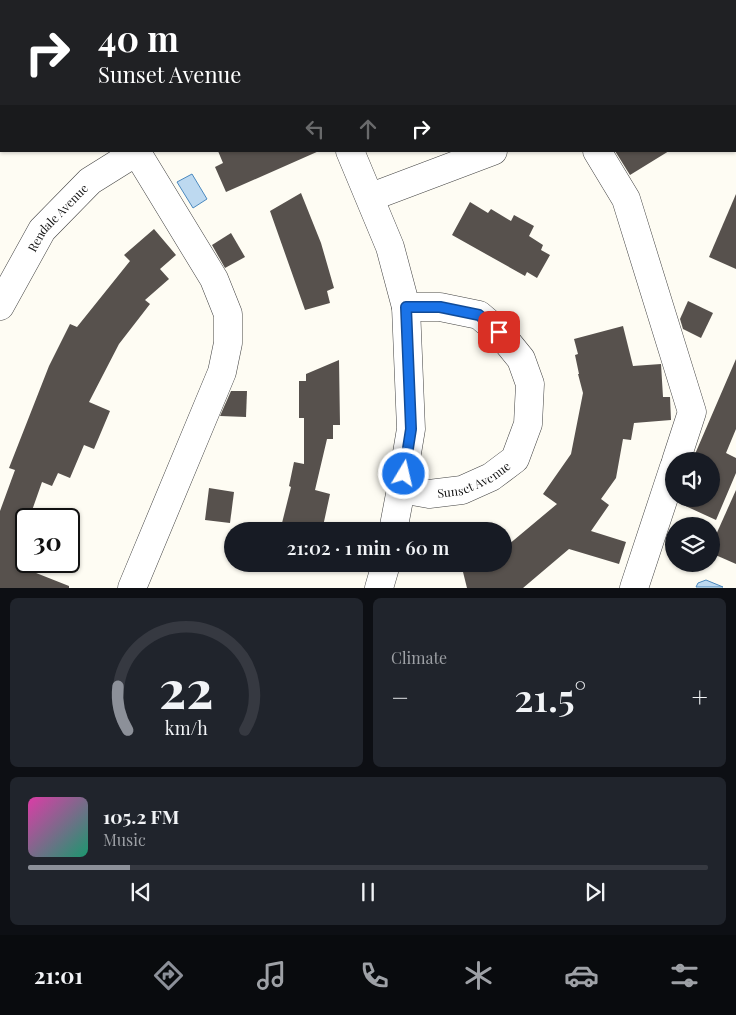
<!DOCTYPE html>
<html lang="en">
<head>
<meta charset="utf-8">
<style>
	:root { --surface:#171b24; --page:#20242c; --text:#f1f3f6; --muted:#9ea1a6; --line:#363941; --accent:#8c9099 }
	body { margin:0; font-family:"Playfair Display",serif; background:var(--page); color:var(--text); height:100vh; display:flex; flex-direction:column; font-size:19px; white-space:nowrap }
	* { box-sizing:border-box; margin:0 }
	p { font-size:16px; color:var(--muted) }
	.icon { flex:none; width:28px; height:28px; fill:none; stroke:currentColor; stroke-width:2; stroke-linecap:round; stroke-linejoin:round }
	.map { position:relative; height:588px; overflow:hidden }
	.details { display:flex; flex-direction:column; gap:10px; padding:10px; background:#0d0f14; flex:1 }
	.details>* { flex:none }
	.banner { position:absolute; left:0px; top:0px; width:736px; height:152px; box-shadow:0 1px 4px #0004; background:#202124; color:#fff; overflow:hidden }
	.controls { position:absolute; left:665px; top:452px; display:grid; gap:10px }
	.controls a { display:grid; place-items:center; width:55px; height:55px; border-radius:50%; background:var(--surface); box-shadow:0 1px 4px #0004; font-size:25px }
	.speed { position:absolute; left:15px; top:508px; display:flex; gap:10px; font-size:25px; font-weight:700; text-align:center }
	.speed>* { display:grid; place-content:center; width:65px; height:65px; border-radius:50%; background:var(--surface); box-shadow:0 1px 4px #0004; line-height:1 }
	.speed .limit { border:2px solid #111; border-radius:8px; background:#fff; color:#111 }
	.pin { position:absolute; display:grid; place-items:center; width:42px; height:42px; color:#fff; margin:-21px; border-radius:10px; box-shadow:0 2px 8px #0006 }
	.me { position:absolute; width:55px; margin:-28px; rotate:9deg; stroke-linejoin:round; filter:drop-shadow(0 0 4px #0008) }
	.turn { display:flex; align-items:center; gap:18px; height:105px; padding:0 15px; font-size:22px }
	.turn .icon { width:65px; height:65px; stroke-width:2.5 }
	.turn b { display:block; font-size:35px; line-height:42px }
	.lanes { display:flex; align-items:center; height:48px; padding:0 15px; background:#0003; justify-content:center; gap:25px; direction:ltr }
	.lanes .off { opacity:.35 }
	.big { font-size:38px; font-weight:600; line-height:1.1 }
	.details .widget { flex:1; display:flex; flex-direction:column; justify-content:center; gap:8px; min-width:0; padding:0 18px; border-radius:8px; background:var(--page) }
	.details .dial { align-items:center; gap:0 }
	.dial svg { height:130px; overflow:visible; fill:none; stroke:var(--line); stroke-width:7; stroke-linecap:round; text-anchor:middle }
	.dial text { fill:var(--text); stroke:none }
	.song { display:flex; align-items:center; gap:15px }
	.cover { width:60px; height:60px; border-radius:8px; background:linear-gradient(135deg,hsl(320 70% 55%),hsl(160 70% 35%)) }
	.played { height:5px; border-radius:2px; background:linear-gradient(90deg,var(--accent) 15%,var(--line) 15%) }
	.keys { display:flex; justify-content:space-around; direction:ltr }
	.heat { display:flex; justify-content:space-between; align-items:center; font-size:28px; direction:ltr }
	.details .tiles { flex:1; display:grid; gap:10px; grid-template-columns:1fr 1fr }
	.widget:last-child { grid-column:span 2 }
	.trip { position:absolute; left:224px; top:522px; width:288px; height:50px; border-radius:25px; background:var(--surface); box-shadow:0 1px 4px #0004; font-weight:600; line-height:50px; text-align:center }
	.dock { display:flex; height:80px; justify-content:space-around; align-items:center; background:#090b0e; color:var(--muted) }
	.dock .icon { width:35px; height:35px }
	.dock .on { color:var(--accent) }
	.dock b { font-size:22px; color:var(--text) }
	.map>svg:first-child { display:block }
	.water { fill:#bdd9f0; stroke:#4b89bf }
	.building { fill:#57514d }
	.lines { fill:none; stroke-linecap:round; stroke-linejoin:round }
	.minor-casing { stroke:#424242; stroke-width:29 }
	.minor { stroke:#fff; stroke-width:28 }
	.route-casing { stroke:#114b97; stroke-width:12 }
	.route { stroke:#1a73e8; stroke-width:9 }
	.labels { text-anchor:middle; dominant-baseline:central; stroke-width:5; stroke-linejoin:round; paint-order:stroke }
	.street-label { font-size:12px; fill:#0f0f0f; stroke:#fff }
</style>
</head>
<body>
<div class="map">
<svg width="736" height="588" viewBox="0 0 736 588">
	<rect width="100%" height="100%" fill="#fefcf3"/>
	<g class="water">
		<polygon points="192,174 207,199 193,208 177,182"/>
		<polygon points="706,580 723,587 696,587 698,583"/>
	</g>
	<g class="building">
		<polygon points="218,151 319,151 226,192 215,167 223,163"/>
		<polygon points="615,151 669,151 630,175"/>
		<polygon points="301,193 321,243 334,288 327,291 330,303 305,310 270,211"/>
		<polygon points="736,194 736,269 709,257"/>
		<polygon points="470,202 488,213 491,209 511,221 514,215 534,226 529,236 543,245 541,250 550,255 537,278 527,272 525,276 452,235"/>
		<polygon points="154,229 176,255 160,269 169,279 145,300 150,304 119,344 89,402 110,411 94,449 84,445 70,478 58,473 52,486 42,482 29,519 26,519 26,569 69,586 69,588 0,588 0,511 15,470 9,468 49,366 70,324 77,327 130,261 124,255"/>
		<polygon points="231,233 245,257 225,268 212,245"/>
		<polygon points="688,301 713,313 701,338 683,329 680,319"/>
		<polygon points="623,326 633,366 661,364 663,397 670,397 671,420 634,423 631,440 623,439 616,478 601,499 609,505 591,531 626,542 619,564 569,549 523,588 467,588 462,568 475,564 502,564 502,550 557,504 543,494 571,454 583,393 578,374 579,374 575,355 578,354 574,339"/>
		<polygon points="736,359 736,429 726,453 736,458 736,473 716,520 679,503 680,499 711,499 711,461 692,461"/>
		<polygon points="339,360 340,425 333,425 333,439 327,439 315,490 330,494 322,531 280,531 291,487 289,486 294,462 304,464 304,418 299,418 299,381 306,381 306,374"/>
		<polygon points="231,391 247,391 246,417 220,416"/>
		<polygon points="209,488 234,492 230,523 205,520"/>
		<polygon points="736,490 736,564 711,553 711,546"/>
	</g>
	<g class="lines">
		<g class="minor-casing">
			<g id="minor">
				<polyline points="4,0 5,1"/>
				<polyline points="269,0 270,1"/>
				<polyline points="503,0 504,1"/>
				<polyline points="350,151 390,247 406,307 411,429 401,489 393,531"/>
				<polyline points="597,151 626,199 692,412 676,461"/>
				<polyline points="371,197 493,151"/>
				<path id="s1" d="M0,306L42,230L90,181L138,151"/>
				<path id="s2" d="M401,489L429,494L462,490L491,477L515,459L528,424L530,384L521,359L499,332L479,315L440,307H406"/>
				<polyline points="132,588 222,372 228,343 228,314 214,279 136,151"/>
				<polyline points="379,588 386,564"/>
				<polyline points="634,588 674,467"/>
			</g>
		</g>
		<use href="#minor" class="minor"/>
	</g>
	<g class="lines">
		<g class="route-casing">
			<polyline id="route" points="404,474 411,429 406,307 440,307 479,315 499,332"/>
		</g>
		<use href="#route" class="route"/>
	</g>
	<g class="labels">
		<g class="street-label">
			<text stroke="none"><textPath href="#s1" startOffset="106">Rendale Avenue</textPath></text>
			<text stroke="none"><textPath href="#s2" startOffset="76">Sunset Avenue</textPath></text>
		</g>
	</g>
</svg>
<div class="controls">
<a><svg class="icon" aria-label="sound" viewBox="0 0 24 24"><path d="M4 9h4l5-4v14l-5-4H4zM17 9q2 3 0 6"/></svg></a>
<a><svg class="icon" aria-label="layers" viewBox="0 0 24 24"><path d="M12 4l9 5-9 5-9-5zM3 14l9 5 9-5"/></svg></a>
</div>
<div class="speed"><div class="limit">30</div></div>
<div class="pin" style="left:499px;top:332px;background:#d93025"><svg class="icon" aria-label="arrive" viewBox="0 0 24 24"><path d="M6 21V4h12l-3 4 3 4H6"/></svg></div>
<svg class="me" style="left:404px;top:474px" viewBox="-20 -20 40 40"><circle r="17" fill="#1a73e8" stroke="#fff" stroke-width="3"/><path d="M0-11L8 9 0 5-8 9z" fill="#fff"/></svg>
<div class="trip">21:02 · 1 min · 60 m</div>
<div class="banner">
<div class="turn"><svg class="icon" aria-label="right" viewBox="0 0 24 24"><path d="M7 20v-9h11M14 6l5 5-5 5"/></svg><div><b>40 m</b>Sunset Avenue</div></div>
<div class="lanes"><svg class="icon off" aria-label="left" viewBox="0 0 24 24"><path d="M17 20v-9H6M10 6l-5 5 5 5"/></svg><svg class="icon off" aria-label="ahead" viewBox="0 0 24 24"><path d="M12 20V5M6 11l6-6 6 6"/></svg><svg class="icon" aria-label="right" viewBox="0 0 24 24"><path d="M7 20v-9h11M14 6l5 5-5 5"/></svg></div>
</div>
</div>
<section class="details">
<div class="tiles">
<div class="widget dial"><svg viewBox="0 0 100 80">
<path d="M14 69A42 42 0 1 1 86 69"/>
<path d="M14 69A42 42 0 0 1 8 42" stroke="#8c9099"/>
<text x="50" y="56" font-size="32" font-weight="700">22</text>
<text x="50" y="72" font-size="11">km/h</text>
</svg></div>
<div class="widget"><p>Climate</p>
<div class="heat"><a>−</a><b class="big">21.5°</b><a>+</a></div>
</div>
<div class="widget">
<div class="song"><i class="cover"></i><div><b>105.2 FM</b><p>Music</p></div></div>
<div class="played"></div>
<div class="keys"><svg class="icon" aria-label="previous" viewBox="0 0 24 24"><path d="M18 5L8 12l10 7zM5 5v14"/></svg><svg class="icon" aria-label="pause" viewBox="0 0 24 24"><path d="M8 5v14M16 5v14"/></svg><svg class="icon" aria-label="next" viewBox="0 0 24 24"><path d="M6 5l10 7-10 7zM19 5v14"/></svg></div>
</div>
</div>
</section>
<nav class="dock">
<b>21:01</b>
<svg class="icon on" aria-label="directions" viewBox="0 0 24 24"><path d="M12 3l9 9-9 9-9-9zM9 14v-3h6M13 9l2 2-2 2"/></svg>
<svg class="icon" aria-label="music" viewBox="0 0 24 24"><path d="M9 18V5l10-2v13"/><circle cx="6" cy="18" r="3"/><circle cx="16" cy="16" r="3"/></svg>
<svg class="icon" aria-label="phone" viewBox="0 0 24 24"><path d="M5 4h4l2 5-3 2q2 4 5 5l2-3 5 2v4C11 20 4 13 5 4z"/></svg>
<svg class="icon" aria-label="climate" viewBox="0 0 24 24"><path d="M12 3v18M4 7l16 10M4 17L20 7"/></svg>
<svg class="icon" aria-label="car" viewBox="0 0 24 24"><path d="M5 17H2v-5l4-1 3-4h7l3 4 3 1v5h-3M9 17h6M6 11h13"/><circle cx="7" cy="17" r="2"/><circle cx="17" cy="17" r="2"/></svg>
<svg class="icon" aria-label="filters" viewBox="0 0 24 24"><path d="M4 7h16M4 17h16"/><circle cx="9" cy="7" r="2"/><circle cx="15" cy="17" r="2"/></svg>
</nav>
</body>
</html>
